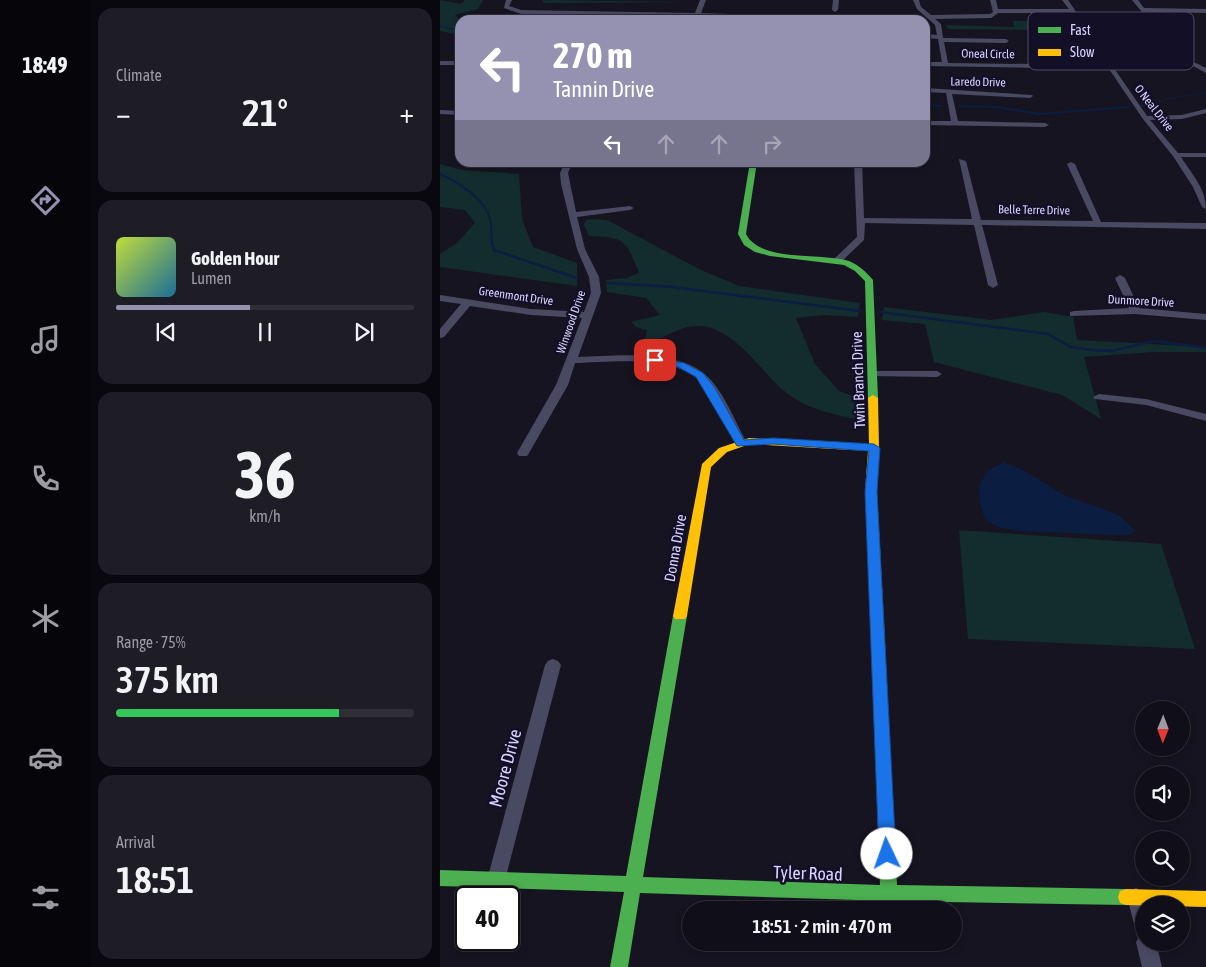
<!DOCTYPE html>
<html lang="en">
<head>
<meta charset="utf-8">
<style>
	:root { --surface:#100f19; --page:#1e1d26; --text:#f1f3f6; --muted:#9c9ca2; --line:#302f38; --accent:#9591b1 }
	body { margin:0; font-family:"Asap Condensed",sans-serif; background:var(--page); color:var(--text); height:100vh; display:flex; flex-direction:column; font-size:19px; white-space:nowrap }
	* { box-sizing:border-box; margin:0 }
	p { font-size:16px; color:var(--muted) }
	.icon { flex:none; width:28px; height:28px; fill:none; stroke:currentColor; stroke-width:2; stroke-linecap:round; stroke-linejoin:round }
	.map { position:relative; flex:1; overflow:hidden }
	.side { display:flex; flex-direction:column; gap:8px; padding:8px; background:#09080e; width:350px }
	.side>* { flex:none }
	.top-card { position:absolute; left:15px; top:15px; width:475px; height:152px; border-radius:15px; box-shadow:0 2px 8px #0003,0 0 0 1px var(--line); background:#9591b1; color:#fff; overflow:hidden }
	.needle { width:32px; rotate:181deg }
	.controls { position:absolute; left:695px; top:701px; display:grid; gap:10px }
	.controls a { display:grid; place-items:center; width:55px; height:55px; border-radius:50%; background:var(--surface); box-shadow:0 2px 8px #0003,0 0 0 1px var(--line); font-size:25px }
	.speed { position:absolute; left:15px; top:886px; display:flex; gap:10px; font-size:25px; font-weight:700; text-align:center }
	.speed>* { display:grid; place-content:center; width:65px; height:65px; border-radius:50%; background:var(--surface); box-shadow:0 2px 8px #0003,0 0 0 1px var(--line); line-height:1 }
	.speed .limit { border:2px solid #111; border-radius:8px; background:#fff; color:#111 }
	.pin { position:absolute; display:grid; place-items:center; width:42px; height:42px; color:#fff; margin:-21px; border-radius:10px; box-shadow:0 2px 8px #0006 }
	.me { position:absolute; width:55px; margin:-28px; rotate:357deg; stroke-linejoin:round; filter:drop-shadow(0 0 4px #0008) }
	.turn { display:flex; align-items:center; gap:18px; height:105px; padding:0 15px; font-size:22px }
	.turn .icon { width:65px; height:65px; stroke-width:2.5 }
	.turn b { display:block; font-size:35px; line-height:42px }
	.lanes { display:flex; align-items:center; height:48px; padding:0 15px; background:#0003; justify-content:center; gap:25px; direction:ltr }
	.lanes .off { opacity:.35 }
	.big { font-size:38px; font-weight:600; line-height:1.1 }
	.side .card { flex:1; display:flex; flex-direction:column; justify-content:center; gap:8px; min-width:0; padding:0 18px; border-radius:15px; background:var(--page) }
	.side .dial { align-items:center; gap:0 }
	.dial b { font-size:65px; line-height:1 }
	.song { display:flex; align-items:center; gap:15px }
	.cover { width:60px; height:60px; border-radius:8px; background:linear-gradient(135deg,hsl(70 70% 55%),hsl(200 70% 35%)) }
	.played { height:5px; border-radius:2px; background:linear-gradient(90deg,var(--accent) 45%,var(--line) 45%) }
	.keys { display:flex; justify-content:space-around; direction:ltr }
	.heat { display:flex; justify-content:space-between; align-items:center; font-size:28px; direction:ltr }
	.charge { height:8px; border-radius:4px; background:linear-gradient(90deg,#34c759 75%,var(--line) 0) }
	.trip { position:absolute; left:242px; top:901px; width:280px; height:50px; border-radius:25px; background:var(--surface); box-shadow:0 2px 8px #0003,0 0 0 1px var(--line); font-weight:600; line-height:50px; text-align:center }
	main { display:flex; flex:1; min-height:0 }
	.menu { display:flex; flex-direction:column; width:90px; justify-content:space-around; align-items:center; background:#06060a; color:var(--muted) }
	.menu .icon { width:35px; height:35px }
	.menu .on { color:var(--accent) }
	.menu b { font-size:22px; color:var(--text) }
	.map>svg:first-child { display:block }
	.green { fill:#132c2d }
	.water { fill:#0b1e41 }
	.lines { fill:none; stroke-linecap:round; stroke-linejoin:round }
	.stream-far2 { stroke:#0b1e41; stroke-width:1 }
	.stream-far1 { stroke:#0b1e41; stroke-width:2 }
	.stream { stroke:#0b1e41; stroke-width:2.5 }
	.street { fill:#4a4962; fill-rule:evenodd }
	.fast { fill:#4caf50; fill-rule:evenodd }
	.slow { fill:#ffc107; fill-rule:evenodd }
	.route { fill:#1a73e8; stroke:#114b97 }
	.labels { text-anchor:middle; dominant-baseline:central; stroke-width:5; stroke-linejoin:round; paint-order:stroke }
	.far-street-label { font-size:12px; fill:#d9d4ff; stroke:#130f26 }
	.street-label { font-size:15px; fill:#d9d4ff; stroke:#130f26 }
	.near-street-label { font-size:18px; fill:#d9d4ff; stroke:#130f26 }
	.key { fill:#130f26; stroke:#4e4a67; stroke-width:1 }
	.key-label { font-size:14px; fill:#d9d4ff }
</style>
</head>
<body>
<main>
<nav class="menu">
<b>18:49</b>
<svg class="icon on" aria-label="directions" viewBox="0 0 24 24"><path d="M12 3l9 9-9 9-9-9zM9 14v-3h6M13 9l2 2-2 2"/></svg>
<svg class="icon" aria-label="music" viewBox="0 0 24 24"><path d="M9 18V5l10-2v13"/><circle cx="6" cy="18" r="3"/><circle cx="16" cy="16" r="3"/></svg>
<svg class="icon" aria-label="phone" viewBox="0 0 24 24"><path d="M5 4h4l2 5-3 2q2 4 5 5l2-3 5 2v4C11 20 4 13 5 4z"/></svg>
<svg class="icon" aria-label="climate" viewBox="0 0 24 24"><path d="M12 3v18M4 7l16 10M4 17L20 7"/></svg>
<svg class="icon" aria-label="car" viewBox="0 0 24 24"><path d="M5 17H2v-5l4-1 3-4h7l3 4 3 1v5h-3M9 17h6M6 11h13"/><circle cx="7" cy="17" r="2"/><circle cx="17" cy="17" r="2"/></svg>
<svg class="icon" aria-label="filters" viewBox="0 0 24 24"><path d="M4 7h16M4 17h16"/><circle cx="9" cy="7" r="2"/><circle cx="15" cy="17" r="2"/></svg>
</nav>
<section class="side">
<div class="card"><p>Climate</p>
<div class="heat"><a>−</a><b class="big">21°</b><a>+</a></div>
</div>
<div class="card">
<div class="song"><i class="cover"></i><div><b>Golden Hour</b><p>Lumen</p></div></div>
<div class="played"></div>
<div class="keys"><svg class="icon" aria-label="previous" viewBox="0 0 24 24"><path d="M18 5L8 12l10 7zM5 5v14"/></svg><svg class="icon" aria-label="pause" viewBox="0 0 24 24"><path d="M8 5v14M16 5v14"/></svg><svg class="icon" aria-label="next" viewBox="0 0 24 24"><path d="M6 5l10 7-10 7zM19 5v14"/></svg></div>
</div>
<div class="card dial"><b>36</b><p>km/h</p></div>
<div class="card"><p>Range · 75%</p><b class="big">375 km</b><div class="charge"></div></div>
<div class="card"><p>Arrival</p><b class="big">18:51</b></div>
</section>
<div class="map">
<svg width="766" height="967" viewBox="0 0 766 967">
	<rect width="100%" height="100%" fill="#161421"/>
	<g class="green">
		<polygon points="0,0 21,4 25,0 43,0 38,9 15,15 20,20 20,35 0,31"/>
		<polygon points="102,0 251,2 104,3"/>
		<polygon points="573,21 596,21 600,30 508,29 506,25 574,27"/>
		<polygon points="0,164 22,170 79,174 82,219 93,247 137,263 137,286 0,267 0,254 17,243 35,223 25,210 0,207"/>
		<path d="M152,219L167,220L261,270L299,286L420,303L418,317L384,315L356,318L375,364L399,391L423,400V421C398,415 369,410 348,394C318,371 289,315 244,328C235,331 227,335 219,339L213,355H201L207,330L196,327L191,322L220,315L206,298L167,292L166,280L187,278L199,273C186,240 185,237 149,236L144,225L146,220Z"/>
		<polygon points="444,307 552,320 604,312 633,317 637,340 766,347 766,352 714,352 644,357 661,419 622,395 494,362 485,324 442,320"/>
		<polygon points="519,530 721,544 755,649 528,639"/>
	</g>
	<polygon class="water" points="563,462 583,470 624,495 679,515 695,531 688,535 672,535 580,531 557,527 545,519 540,504 539,487 547,471"/>
	<g class="lines">
		<g class="stream-far2">
			<polyline points="0,26 20,31"/>
			<polyline points="485,105 500,106"/>
			<polyline points="702,106 731,98 766,93"/>
		</g>
		<g class="stream-far1">
			<polyline points="485,105 502,106"/>
			<polyline points="520,106 555,107 600,114 689,107"/>
			<polyline points="701,106 706,105"/>
			<path d="M0,174C19,183 44,198 50,219C52,227 51,235 52,244"/>
		</g>
		<g class="stream">
			<polyline points="52,242 54,250 137,278"/>
			<polyline points="168,283 232,287 420,311"/>
			<polyline points="440,312 608,334 631,347 653,350 671,351 715,341 766,348"/>
		</g>
		<g class="street">
			<polygon points="66,0 72,0 69,6 81,10 255,13 260,0 266,0 261,13 322,15 319,17 259,16 258,20 252,20 254,16 81,14 64,8"/>
			<polygon points="393,0 399,0 398,10 395,12 392,10"/>
			<path d="M473,0H479L481,7L491,15L550,14L553,12L550,0H556L558,9H629L622,0H628L667,57C700,56 736,51 766,68V73L753,66L731,61H669L707,116L742,115L766,109V113L742,119L710,120L738,153H766V157H741C752,174 766,189 766,209L762,207L753,187L733,156L703,119L669,69L485,66V62H502L498,39L485,38V34L497,35L495,25L477,9ZM558,13H631L666,65L508,63L504,42L566,43L569,41L566,39L503,38L501,24L495,19L551,18Z"/>
			<polygon points="692,0 698,0 704,8 766,9 766,13 707,12 725,34 722,36"/>
			<rect x="0" y="61" width="20" height="4"/>
			<polygon points="485,88 592,95 593,96 590,98 512,94 518,121 605,123 609,125 605,127 485,125 485,121 511,121 506,93 485,92"/>
			<polygon points="0,110 20,111 20,115 0,114"/>
			<polygon points="519,159 526,161 541,220 653,221 627,164 631,162 635,164 661,222 766,223 766,229 542,225 558,285 553,288 548,285 534,225 425,223 424,240 401,262 395,262 395,258 417,237 414,162 422,162 424,218 532,219"/>
			<path d="M125,162H133L128,173L136,212L190,206L194,208L190,210L137,217L145,249L159,277L161,293L138,357C176,356 239,348 268,377C285,394 295,422 307,443L305,446H297C284,426 277,400 261,382C235,354 171,362 135,363L128,385L89,453L87,456H79L77,453L116,385L142,318L91,315L30,306L4,337L0,338V329L21,304L0,301V295L91,309L144,312L151,293L149,277L137,249L121,184L120,173Z"/>
			<polygon points="680,275 685,278 699,308 766,314 766,320 695,314 630,316 630,312 634,311 689,308 675,278"/>
			<polygon points="434,371 497,371 502,374 497,377 430,376 429,374"/>
			<polygon points="659,394 706,399 766,414 766,421 706,405 655,399 653,397"/>
			<polygon points="113,659 118,661 121,665 65,880 63,886 56,889 49,886 47,880 105,665 108,661"/>
			<polygon points="696,888 703,891 707,905 704,905 704,942 716,942 722,967 702,967 696,942 698,939 687,897 689,891"/>
		</g>
		<g class="fast">
			<path d="M310,162H317L306,234C321,263 380,252 409,261C419,265 426,272 433,280L438,398L437,400L433,401L428,398L425,281L415,271L404,265L330,256L315,252L304,245L298,234Z"/>
			<polygon points="240,611 245,613 247,616 203,877 440,885 431,642 433,638 438,637 443,638 445,642 457,885 686,889 692,891 694,897 692,903 686,905 449,901 200,893 188,967 170,967 184,892 0,886 0,870 186,876 233,616 235,613"/>
		</g>
		<g class="slow">
			<polygon points="433,395 438,398 439,448 437,491 445,642 443,646 438,647 433,646 431,642 425,491 428,451 310,444 287,452 271,467 247,616 245,619 235,619 233,616 262,464 279,448 309,438 429,444 428,398"/>
			<polygon points="686,889 766,891 766,907 686,905 680,903 678,897 680,891"/>
		</g>
	</g>
	<polygon class="route" points="212,358 244,363 263,373 275,388 304,440 333,438 434,444 440,448 437,492 456,854 453,860 447,862 442,860 439,854 425,492 429,451 333,444 297,446 256,377 238,367 212,363"/>
	<g class="labels">
		<g class="far-street-label">
			<text transform="translate(548 54) rotate(1)">Oneal Circle</text>
			<text transform="translate(538 82) rotate(1)">Laredo Drive</text>
			<text transform="translate(714 108) rotate(52)">O Neal Drive</text>
			<text transform="translate(594 210) rotate(1)">Belle Terre Drive</text>
			<text transform="translate(76 296) rotate(8)">Greenmont Drive</text>
			<text transform="translate(701 301) rotate(3)">Dunmore Drive</text>
			<text transform="translate(131 322) rotate(-71)">Winwood Drive</text>
		</g>
		<g class="street-label">
			<text transform="translate(418 380) rotate(-92)">Twin Branch Drive</text>
			<text transform="translate(235 548) rotate(-80)">Donna Drive</text>
		</g>
		<g class="near-street-label">
			<text transform="translate(65 768) rotate(-75)">Moore Drive</text>
			<text transform="translate(368 873) rotate(2)">Tyler Road</text>
		</g>
	</g>
	<rect x="588" y="12" width="166" height="58" rx="8" class="key"/>
	<rect x="598" y="27" width="23" height="6" fill="#4caf50"/>
	<rect x="598" y="49" width="23" height="7" fill="#ffc107"/>
	<g class="key-label">
		<text x="630" y="35">Fast</text>
		<text x="630" y="57">Slow</text>
	</g>
</svg>
<div class="controls">
<a><svg class="needle" viewBox="-14 -14 28 28"><path d="M0-13l5 13h-10z" fill="#e53935"/><path d="M0 13l5-13h-10z" fill="#9c9ca2"/></svg></a>
<a><svg class="icon" aria-label="sound" viewBox="0 0 24 24"><path d="M4 9h4l5-4v14l-5-4H4zM17 9q2 3 0 6"/></svg></a>
<a><svg class="icon" aria-label="search" viewBox="0 0 24 24"><circle cx="10" cy="10" r="6"/><path d="M15 15l6 6"/></svg></a>
<a><svg class="icon" aria-label="layers" viewBox="0 0 24 24"><path d="M12 4l9 5-9 5-9-5zM3 14l9 5 9-5"/></svg></a>
</div>
<div class="speed"><div class="limit">40</div></div>
<div class="pin" style="left:215px;top:360px;background:#d93025"><svg class="icon" aria-label="arrive" viewBox="0 0 24 24"><path d="M6 21V4h12l-3 4 3 4H6"/></svg></div>
<svg class="me" style="left:447px;top:854px" viewBox="-20 -20 40 40"><circle r="19" fill="#fff"/><path d="M0-13L10 11 0 6-10 11z" fill="#1a73e8"/></svg>
<div class="trip">18:51 · 2 min · 470 m</div>
<div class="top-card">
<div class="turn"><svg class="icon" aria-label="left" viewBox="0 0 24 24"><path d="M17 20v-9H6M10 6l-5 5 5 5"/></svg><div><b>270 m</b>Tannin Drive</div></div>
<div class="lanes"><svg class="icon" aria-label="left" viewBox="0 0 24 24"><path d="M17 20v-9H6M10 6l-5 5 5 5"/></svg><svg class="icon off" aria-label="ahead" viewBox="0 0 24 24"><path d="M12 20V5M6 11l6-6 6 6"/></svg><svg class="icon off" aria-label="ahead" viewBox="0 0 24 24"><path d="M12 20V5M6 11l6-6 6 6"/></svg><svg class="icon off" aria-label="right" viewBox="0 0 24 24"><path d="M7 20v-9h11M14 6l5 5-5 5"/></svg></div>
</div>
</div>
</main>
</body>
</html>
